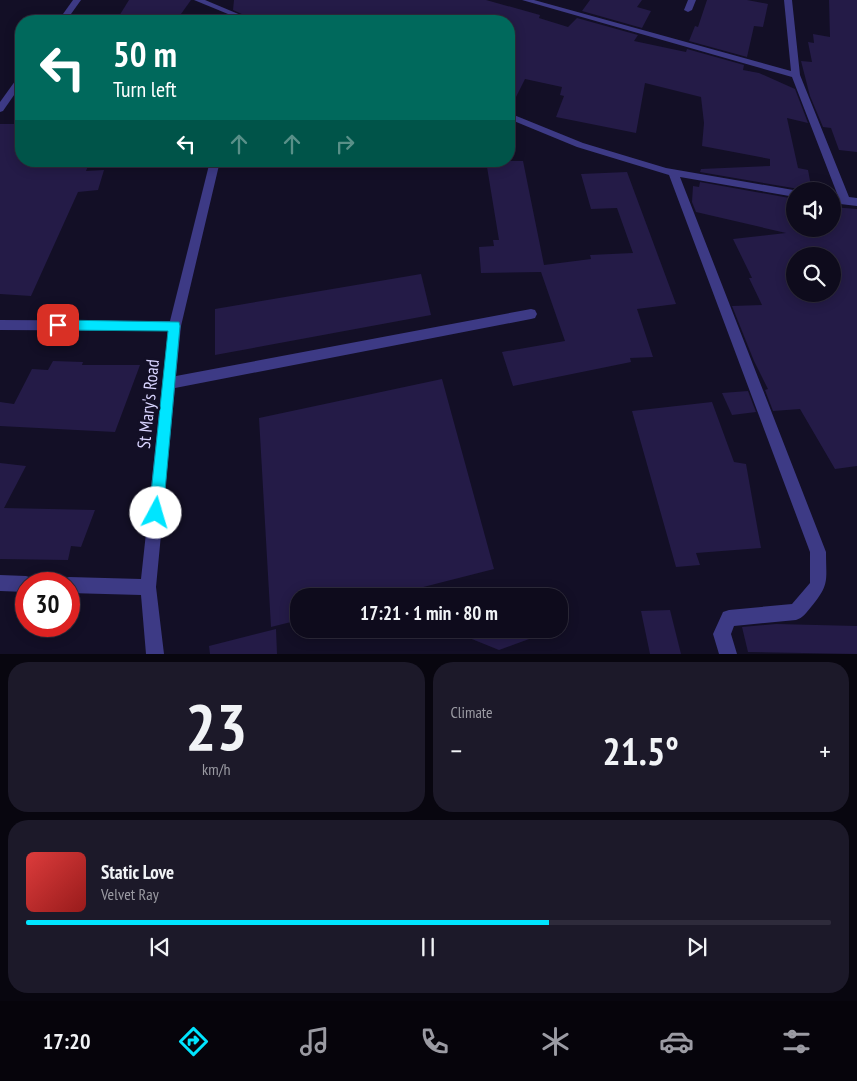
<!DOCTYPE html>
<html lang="en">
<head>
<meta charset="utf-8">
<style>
	:root { --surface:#0e0b1c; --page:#1c1929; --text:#f1f3f6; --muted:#9b9ba3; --line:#2e2b3b; --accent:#00e5ff }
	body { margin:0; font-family:"PT Sans Narrow",sans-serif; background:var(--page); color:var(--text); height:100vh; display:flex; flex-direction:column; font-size:19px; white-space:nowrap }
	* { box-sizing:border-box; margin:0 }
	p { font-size:16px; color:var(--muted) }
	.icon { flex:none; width:28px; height:28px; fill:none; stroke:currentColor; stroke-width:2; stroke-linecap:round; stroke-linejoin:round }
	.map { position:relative; height:654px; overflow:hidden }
	.details { display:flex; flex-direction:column; gap:8px; padding:8px; background:#08060f; flex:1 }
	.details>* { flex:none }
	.top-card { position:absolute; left:15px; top:15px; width:500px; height:152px; border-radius:20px; box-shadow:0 2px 12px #0003,0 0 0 1px var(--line); background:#00695c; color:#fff; overflow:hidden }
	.controls { position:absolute; left:786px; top:182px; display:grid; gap:10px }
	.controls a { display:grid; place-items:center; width:55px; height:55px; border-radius:50%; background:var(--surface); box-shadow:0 2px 12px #0003,0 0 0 1px var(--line); font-size:25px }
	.speed { position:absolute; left:15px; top:572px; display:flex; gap:10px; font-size:25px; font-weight:700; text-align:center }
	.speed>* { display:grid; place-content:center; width:65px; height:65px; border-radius:50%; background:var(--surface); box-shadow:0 2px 12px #0003,0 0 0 1px var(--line); line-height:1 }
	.speed .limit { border:8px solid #d22; background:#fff; color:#111 }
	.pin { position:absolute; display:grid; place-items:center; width:42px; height:42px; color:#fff; margin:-21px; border-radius:10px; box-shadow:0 2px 8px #0006 }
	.me { position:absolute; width:55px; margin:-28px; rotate:6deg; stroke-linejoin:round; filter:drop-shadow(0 0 4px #0008) }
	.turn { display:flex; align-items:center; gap:18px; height:105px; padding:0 15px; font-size:22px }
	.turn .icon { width:65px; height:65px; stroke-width:2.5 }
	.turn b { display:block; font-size:35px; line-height:42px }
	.lanes { display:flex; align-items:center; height:48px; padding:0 15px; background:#0003; justify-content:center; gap:25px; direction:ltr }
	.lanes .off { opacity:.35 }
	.big { font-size:38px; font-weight:800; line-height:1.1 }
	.details .widget { flex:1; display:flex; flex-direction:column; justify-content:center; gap:8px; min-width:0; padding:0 18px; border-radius:20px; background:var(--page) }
	.details .dial { align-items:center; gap:0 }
	.dial b { font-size:65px; line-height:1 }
	.song { display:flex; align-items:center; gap:15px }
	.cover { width:60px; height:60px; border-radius:8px; background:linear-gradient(135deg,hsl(0 70% 55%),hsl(0 70% 35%)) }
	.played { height:5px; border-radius:2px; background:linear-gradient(90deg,var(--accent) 65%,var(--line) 65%) }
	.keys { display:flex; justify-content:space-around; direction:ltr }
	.heat { display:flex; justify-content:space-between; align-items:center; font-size:28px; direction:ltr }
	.details .tiles { flex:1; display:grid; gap:8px; grid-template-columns:1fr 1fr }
	.widget:last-child { grid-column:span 2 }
	.trip { position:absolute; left:290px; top:588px; width:278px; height:50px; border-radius:20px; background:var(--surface); box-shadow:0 2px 12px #0003,0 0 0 1px var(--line); font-weight:800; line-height:50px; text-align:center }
	.tab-bar { display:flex; height:80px; justify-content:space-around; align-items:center; background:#06040b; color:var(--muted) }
	.tab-bar .icon { width:35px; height:35px }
	.tab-bar .selected { color:var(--accent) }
	.tab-bar b { font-size:22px; color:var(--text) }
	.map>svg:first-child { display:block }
	.building { fill:#241b47; fill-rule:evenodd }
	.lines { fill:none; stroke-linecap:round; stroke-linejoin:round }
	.minor { fill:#3d3a85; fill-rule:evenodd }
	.route { fill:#00e5ff; stroke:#0095a6 }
	.labels { text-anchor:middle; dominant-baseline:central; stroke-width:5; stroke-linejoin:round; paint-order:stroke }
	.street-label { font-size:18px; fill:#d9d4ff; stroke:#130f26 }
</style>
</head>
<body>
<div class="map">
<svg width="857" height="654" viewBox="0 0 857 654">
	<rect width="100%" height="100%" fill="#130f26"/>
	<g class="building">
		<polygon points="129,0 191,0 176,21 116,21"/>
		<polygon points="234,0 486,0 540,15 539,18 568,27 577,18 638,35 634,41 686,52 687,49 744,65 743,70 759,73 795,89 808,123 787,118 798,168 808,170 812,191 801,191 799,189 700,172 701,169 770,166 770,159 702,146 704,123 701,97 645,83 636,133 556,117 564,96 560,95 562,87 525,79 509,111 509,21 257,21 233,10"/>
		<polygon points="590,0 642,0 637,7 651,11 642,28 582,11"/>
		<polygon points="707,0 747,0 768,4 763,27 754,26 747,57 689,41 695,26 698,27"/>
		<polygon points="829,0 857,0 857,152 839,150 831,128 823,127 810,96 801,61 812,62 808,42 814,43 813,34 830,37"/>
		<polygon points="0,124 21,124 21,161 90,161 86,171 104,170 98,190 78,192 31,296 0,294"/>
		<polygon points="488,161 523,161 544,265 591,259 590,255 633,253 617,208 591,209 581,174 627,172 676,304 637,309 653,357 630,358 631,362 513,386 502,352 565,341 541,272 481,273 479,247 494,246 493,240 499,240 487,167 489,167"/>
		<path d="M700,182L795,199V229H832V207L857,209V466L835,469L800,409L773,411L765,390L768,389L754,361L732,306L762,305L749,278H752L733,239L786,233L696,212L692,202L693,186L699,187ZM795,256H832V294H795Z"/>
		<polygon points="421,274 431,315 215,355 215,309"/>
		<polygon points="53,361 83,362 82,365 140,365 115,432 0,426 0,402 14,404 32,369 48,370"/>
		<polygon points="442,379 494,569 388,596 299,596 299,620 271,627 259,418"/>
		<polygon points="748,391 756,412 732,415 722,393"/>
		<polygon points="712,402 734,462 746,464 761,548 696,553 700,565 676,567 632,411"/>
		<polygon points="0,463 26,466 4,508 95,510 81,547 71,546 68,560 0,559"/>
		<polygon points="670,610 681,654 650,654 641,611"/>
		<polygon points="776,624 857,626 857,654 748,652 742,627"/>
		<polygon points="276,629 277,654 210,654 209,646"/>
		<polygon points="447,629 551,629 551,631 499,650"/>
	</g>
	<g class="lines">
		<g class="minor">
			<polygon points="73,0 81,0 66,21 58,21"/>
			<polygon points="194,0 205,0 255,21 245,21"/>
			<polygon points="522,0 534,0 791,71 784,0 792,0 800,75 849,197 857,198 857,206 832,203 832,195 838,196 792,77"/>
			<polygon points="688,0 696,0 692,10 688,12 684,10"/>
			<polygon points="21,76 21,85 3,111 0,112 0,102 18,77"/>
			<path d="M509,113L583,143L666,168L799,191H795V197L680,177L826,552C826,581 830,584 811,607C806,613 803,618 796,620L734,626L731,634L737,654H719L713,634L723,612L729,610L792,604L810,583V552L669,175L577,147L509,119Z"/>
			<polygon points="210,161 220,161 181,326 176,376 531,309 535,310 537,314 535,318 531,319 175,388 156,587 164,654 146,654 141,595 69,593 69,584 61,584 63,579 69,577 141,579 168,331 0,330 0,320 170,321"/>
			<polygon points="0,575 26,576 32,578 34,584 26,584 26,592 0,591"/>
		</g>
	</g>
	<polygon class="route" points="58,320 179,322 180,326 163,513 161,518 156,520 151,518 149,513 168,331 58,330 54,329 53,325 54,322"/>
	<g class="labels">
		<g class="street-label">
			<text transform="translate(148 404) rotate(-84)">St Mary's Road</text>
		</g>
	</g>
</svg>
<div class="controls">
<a><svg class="icon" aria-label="sound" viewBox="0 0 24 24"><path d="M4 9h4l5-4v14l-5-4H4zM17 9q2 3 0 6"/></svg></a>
<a><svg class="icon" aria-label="search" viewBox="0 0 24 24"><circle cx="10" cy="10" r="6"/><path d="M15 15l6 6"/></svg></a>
</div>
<div class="speed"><div class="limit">30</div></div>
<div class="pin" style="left:58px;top:325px;background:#d93025"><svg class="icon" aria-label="arrive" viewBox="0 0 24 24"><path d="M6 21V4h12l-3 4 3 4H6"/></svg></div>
<svg class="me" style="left:156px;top:513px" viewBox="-20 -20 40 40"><circle r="19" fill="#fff"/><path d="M0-13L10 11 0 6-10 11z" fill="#00e5ff"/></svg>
<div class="trip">17:21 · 1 min · 80 m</div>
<div class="top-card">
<div class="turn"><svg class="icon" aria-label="left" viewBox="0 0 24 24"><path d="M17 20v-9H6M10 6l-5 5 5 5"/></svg><div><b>50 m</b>Turn left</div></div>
<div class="lanes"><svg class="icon" aria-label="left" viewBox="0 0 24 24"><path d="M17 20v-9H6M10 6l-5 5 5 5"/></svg><svg class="icon off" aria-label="ahead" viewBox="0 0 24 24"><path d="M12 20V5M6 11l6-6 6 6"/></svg><svg class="icon off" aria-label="ahead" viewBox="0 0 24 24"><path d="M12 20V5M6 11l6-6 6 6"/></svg><svg class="icon off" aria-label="right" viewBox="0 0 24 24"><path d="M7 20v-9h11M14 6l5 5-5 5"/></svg></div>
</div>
</div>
<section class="details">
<div class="tiles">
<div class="widget dial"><b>23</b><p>km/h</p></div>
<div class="widget"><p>Climate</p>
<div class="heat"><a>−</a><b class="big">21.5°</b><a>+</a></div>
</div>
<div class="widget">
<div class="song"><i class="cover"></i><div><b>Static Love</b><p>Velvet Ray</p></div></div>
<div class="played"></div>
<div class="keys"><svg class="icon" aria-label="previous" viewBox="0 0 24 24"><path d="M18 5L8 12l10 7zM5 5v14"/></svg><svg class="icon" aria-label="pause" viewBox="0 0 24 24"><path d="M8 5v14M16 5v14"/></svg><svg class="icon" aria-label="next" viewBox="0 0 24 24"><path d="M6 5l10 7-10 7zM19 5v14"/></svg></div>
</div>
</div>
</section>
<nav class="tab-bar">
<b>17:20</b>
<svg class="icon selected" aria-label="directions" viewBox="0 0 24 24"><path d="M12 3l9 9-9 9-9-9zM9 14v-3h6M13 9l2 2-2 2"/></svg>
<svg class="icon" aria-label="music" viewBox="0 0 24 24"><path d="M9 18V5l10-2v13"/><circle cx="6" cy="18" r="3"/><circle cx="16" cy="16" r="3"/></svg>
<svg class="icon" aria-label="phone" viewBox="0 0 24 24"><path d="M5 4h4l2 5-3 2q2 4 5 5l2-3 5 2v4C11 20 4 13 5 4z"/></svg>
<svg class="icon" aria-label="climate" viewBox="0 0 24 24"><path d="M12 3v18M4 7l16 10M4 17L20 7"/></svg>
<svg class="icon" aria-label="car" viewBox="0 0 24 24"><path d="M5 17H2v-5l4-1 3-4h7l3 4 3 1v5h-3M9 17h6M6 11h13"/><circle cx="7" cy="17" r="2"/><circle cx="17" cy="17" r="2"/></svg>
<svg class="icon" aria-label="filters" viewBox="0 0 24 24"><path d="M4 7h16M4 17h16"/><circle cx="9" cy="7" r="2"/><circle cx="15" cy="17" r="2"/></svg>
</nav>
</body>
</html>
